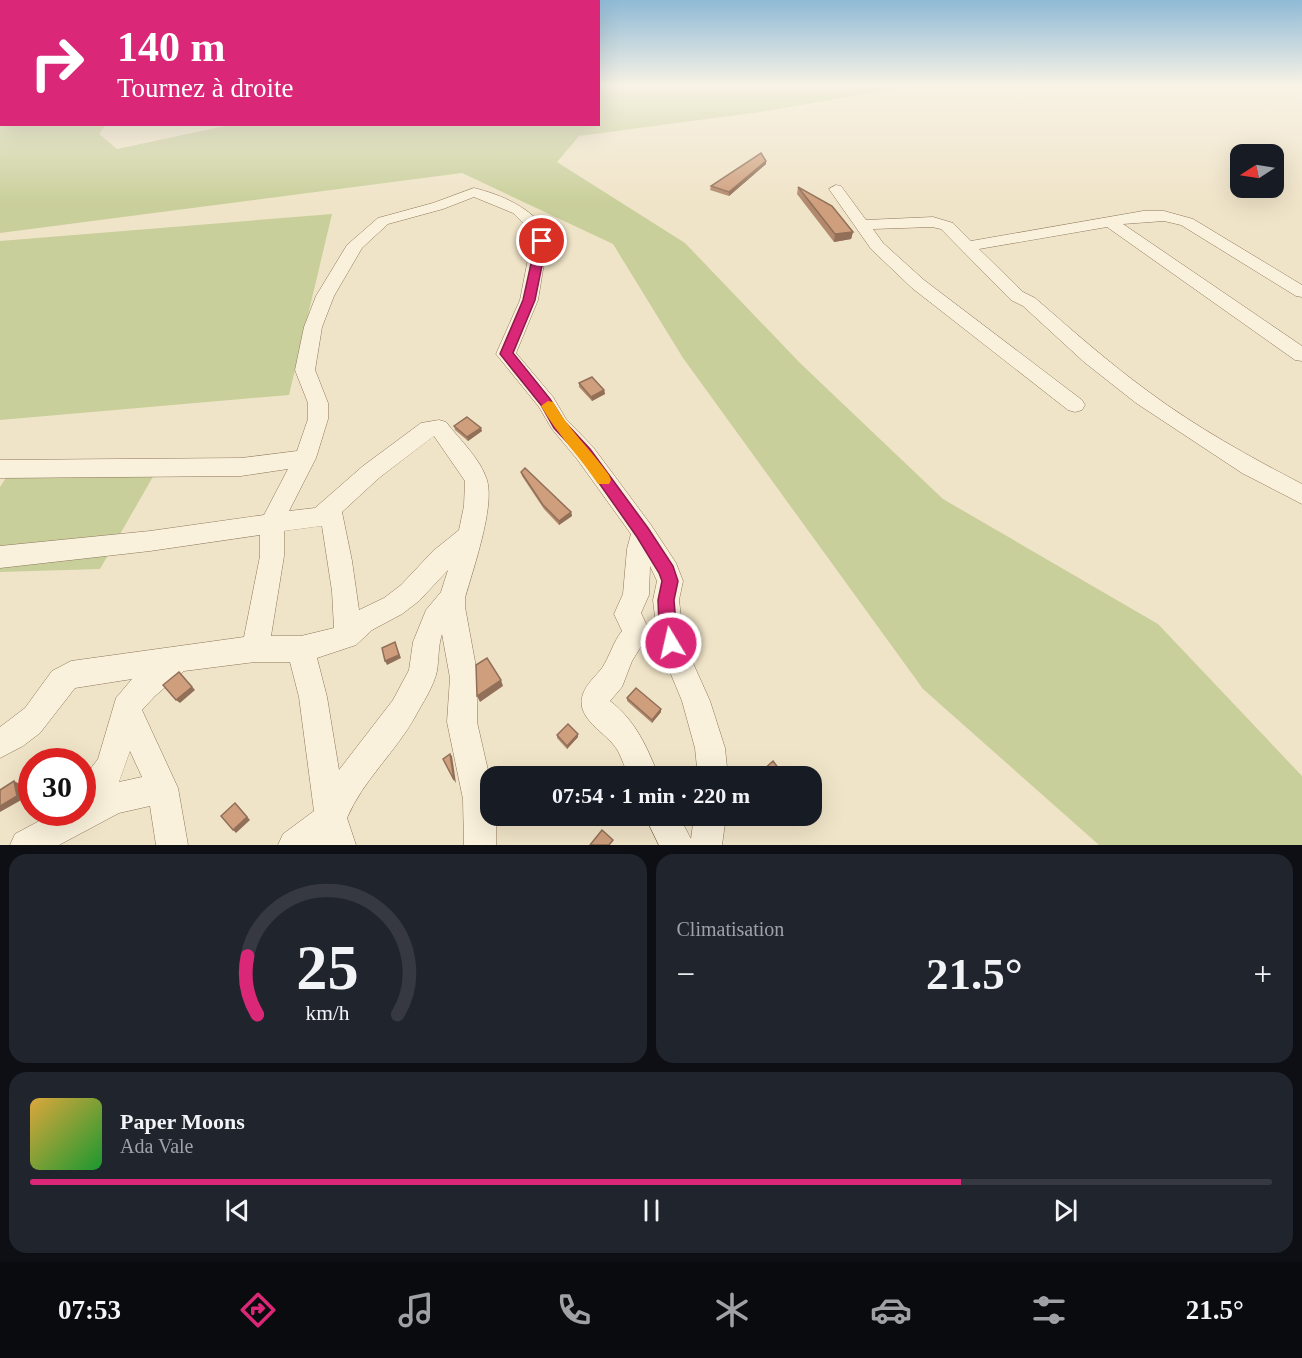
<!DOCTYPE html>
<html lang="fr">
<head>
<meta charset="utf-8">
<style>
	:root { --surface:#171b24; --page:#20242c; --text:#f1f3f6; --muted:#9ea1a6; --line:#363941; --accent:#db2777 }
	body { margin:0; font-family:Georgia,serif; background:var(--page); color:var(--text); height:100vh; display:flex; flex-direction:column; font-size:22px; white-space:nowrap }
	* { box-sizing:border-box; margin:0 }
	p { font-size:20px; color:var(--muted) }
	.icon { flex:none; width:33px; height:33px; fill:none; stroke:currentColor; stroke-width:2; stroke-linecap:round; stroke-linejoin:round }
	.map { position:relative; height:845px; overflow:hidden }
	.side { display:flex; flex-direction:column; gap:9px; padding:9px; background:#0d0f14; flex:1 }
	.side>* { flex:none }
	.banner { position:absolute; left:0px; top:0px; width:600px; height:126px; box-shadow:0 6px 24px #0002; background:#db2777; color:#fff; overflow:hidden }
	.needle { width:39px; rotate:258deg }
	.tools { position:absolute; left:1230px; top:144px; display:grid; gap:12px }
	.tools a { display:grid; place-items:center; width:54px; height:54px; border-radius:12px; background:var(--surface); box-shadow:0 6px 24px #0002; font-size:30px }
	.speed { position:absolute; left:18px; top:748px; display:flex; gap:12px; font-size:30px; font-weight:700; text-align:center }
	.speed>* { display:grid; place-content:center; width:78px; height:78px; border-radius:50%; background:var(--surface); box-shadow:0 6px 24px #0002; line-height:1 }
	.speed .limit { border:9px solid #d22; background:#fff; color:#111 }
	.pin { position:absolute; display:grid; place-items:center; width:51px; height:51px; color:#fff; margin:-26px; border:3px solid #fff; border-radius:50%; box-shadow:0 2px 6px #0007 }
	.me { position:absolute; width:66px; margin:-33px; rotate:351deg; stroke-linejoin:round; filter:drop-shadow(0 0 4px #0008) }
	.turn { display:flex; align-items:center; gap:21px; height:126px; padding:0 18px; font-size:27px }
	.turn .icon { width:78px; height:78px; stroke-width:2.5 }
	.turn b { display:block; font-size:42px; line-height:51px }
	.big { font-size:45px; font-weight:700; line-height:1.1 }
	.side .card { flex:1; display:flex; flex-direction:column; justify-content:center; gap:9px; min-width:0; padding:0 21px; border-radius:18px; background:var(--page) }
	.side .dial { align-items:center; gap:0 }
	.dial svg { height:156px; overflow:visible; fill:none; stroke:var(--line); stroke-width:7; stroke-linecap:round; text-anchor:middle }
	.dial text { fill:var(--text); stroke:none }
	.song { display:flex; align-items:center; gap:18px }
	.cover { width:72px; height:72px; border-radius:9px; background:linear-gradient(135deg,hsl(40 70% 55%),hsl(130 70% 35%)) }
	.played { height:6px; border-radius:3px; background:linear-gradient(90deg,var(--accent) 75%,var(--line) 75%) }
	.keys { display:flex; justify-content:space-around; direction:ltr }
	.heat { display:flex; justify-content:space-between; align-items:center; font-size:33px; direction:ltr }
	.side .tiles { flex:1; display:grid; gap:9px; grid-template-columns:1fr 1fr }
	.card:last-child { grid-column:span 2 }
	.trip { position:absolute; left:480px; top:766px; width:342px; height:60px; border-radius:18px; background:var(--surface); box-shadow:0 6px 24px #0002; font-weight:700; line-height:60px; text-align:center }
	.dock { display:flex; height:96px; justify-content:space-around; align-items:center; background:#090b0e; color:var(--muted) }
	.dock .icon { width:42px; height:42px }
	.dock .current { color:var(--accent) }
	.dock b { font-size:27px; color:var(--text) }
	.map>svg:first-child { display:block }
	.green { fill:#c9cf9b }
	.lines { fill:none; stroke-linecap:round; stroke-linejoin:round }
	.street-casing { stroke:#8d765c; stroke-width:1 }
	.street { fill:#faf1dc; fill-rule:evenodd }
	.wall { fill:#b2896c }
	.shaded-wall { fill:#916f58 }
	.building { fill:#cf9f7d; stroke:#916f58; stroke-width:1.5 }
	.route { fill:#db2777; stroke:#8e194d; stroke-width:1.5 }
	.slow { fill:#f59e0b }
</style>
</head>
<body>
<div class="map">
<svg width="1302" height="845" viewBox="0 0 1302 845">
	<rect width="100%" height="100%" fill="#f0e4c8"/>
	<g class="green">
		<polygon points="598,85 919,85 760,112 579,136 557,162 685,243 800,363 943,499 1158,624 1302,776 1302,845 1099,845 923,689 683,358 613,244 462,173 0,233 0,110 2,124 106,125 99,134 117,149 234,124 598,124"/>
		<polygon points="332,214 289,395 0,420 0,241"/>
		<polygon points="17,460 162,461 100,569 0,572 0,487"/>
	</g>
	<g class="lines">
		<g class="street-casing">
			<g id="street">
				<rect x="0" y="98" width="2" height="8"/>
				<path d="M836,185L841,186L866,220L933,217L953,223L971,241L1143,211H1164L1193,219L1302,285V297L1296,296L1181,225L1164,221L1123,224L1302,346V361L1295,360L1107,227L979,249L1023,292L1035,298C1072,330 1109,363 1149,392C1196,427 1250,457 1302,484V504L1242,473L1136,403L1084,362L1023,306L1011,300L941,229L932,227L873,229L883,243L924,280L1082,400L1085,405L1082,410L1075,412L1068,410L912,288L871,249L829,189Z"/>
				<path d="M474,188C503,195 531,208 549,233L538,300L516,353L553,397L566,419L593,447L651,525L676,563L683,581L679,600L684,643L710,701L725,748L728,777H698L695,748L682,701L658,643L653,600L657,581L650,566L649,595L641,613L650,632L632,661L622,687L610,701C636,721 647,747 659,777H629C625,768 622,759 618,751C607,732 574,719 583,694C587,683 595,677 602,668C610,656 613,642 622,631L614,614L623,594L627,549L631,534L577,459L552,429L539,407L496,354L520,300L533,233L513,213L474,197L443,209L388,224L362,248L334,296L322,327L315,370L328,403V419L316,458L289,511L315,508L363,466L421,423L439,420L446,422C460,440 480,458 487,480C495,507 473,569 465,598V607L478,678L477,722L490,779V816H496V845H464L463,799L447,722L450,678L442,634C438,646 439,658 437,671C434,686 422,704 415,717C395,753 363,780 347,818L356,845H278L283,834L314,811L299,697L290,662H255L184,671L155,696L142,710L178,788L188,845H156L150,806L119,813L59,845H10L15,834L54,813H82V780L98,759L116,698L132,679L75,688L40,733L23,746L0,758V727L25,708L52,671L71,661L244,637L260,556V535L150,551L0,568V546L150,531L264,515L288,469L241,476L0,478V460L241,458L297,451L308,419V403L295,370L304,327L316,296L347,245L378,218L433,203ZM434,436L465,481L464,506L459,530L433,551L401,585L384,598L359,610L352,561L342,512L379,478ZM322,526L332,591L334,628L301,636H271L284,556V531ZM448,570L441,592L426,610L413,642L409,670L393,700L339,770L327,697L317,658L356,645L372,630L402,614L419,601ZM130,751L142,777L119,782Z"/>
				<polygon points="645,816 679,816 691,839 694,816 726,816 722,845 659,845"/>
			</g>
		</g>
		<use href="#street" class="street"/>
	</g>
	<g class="wall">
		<polygon points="766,161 766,164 729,196 710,190 711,186"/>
		<polygon points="798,187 853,232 851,239 834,242 797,194"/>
		<polygon points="579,383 604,390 605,394 592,401 579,387"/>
		<polygon points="454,426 482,431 468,441 455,430"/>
		<polygon points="521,472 571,512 572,516 559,525 544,509 522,476"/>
		<polygon points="627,698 661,712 652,723 627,701"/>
		<polygon points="557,735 578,737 567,749 557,738"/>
	</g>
	<g class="shaded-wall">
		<polygon points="766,161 766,164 729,196 729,192"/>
		<polygon points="853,232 851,239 834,242 835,234"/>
		<polygon points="604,390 605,394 592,401 591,397"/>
		<polygon points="481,428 482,431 468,441 467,437"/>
		<polygon points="571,512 572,516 559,525 559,521"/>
		<polygon points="395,642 401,658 387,665 385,661"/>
		<polygon points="179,672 195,690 180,703 176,700"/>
		<polygon points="501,680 503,686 480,702 477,696"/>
		<polygon points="661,709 661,712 652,723 652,720"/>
		<polygon points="578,734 578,737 567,749 567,746"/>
		<polygon points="450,754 452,756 456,783 454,780"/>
		<polygon points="14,781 20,784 23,799 0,812 0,806"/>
		<polygon points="235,803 238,806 250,820 236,833 233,830"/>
	</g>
	<g class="building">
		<polygon points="761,153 766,161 729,192 711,186"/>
		<polygon points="798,187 832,206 853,232 835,234"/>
		<polygon points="592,377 604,390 591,397 579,383"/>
		<polygon points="467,417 481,428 467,437 454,426"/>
		<polygon points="525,468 571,512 559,521 543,505 521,472"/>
		<polygon points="395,642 399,655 385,661 382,648"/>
		<polygon points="487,658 501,680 477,696 476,665"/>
		<polygon points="179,672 192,687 176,700 163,685"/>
		<polygon points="636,688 661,709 652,720 627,698"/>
		<polygon points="568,724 578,734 567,746 557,735"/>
		<polygon points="450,754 454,780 443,759"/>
		<polygon points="773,761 785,777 765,777 761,772"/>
		<polygon points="14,781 17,796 0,806 0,790"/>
		<polygon points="235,803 247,817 233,830 221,816"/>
		<polygon points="602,830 613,840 609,845 590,845"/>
	</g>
	<linearGradient id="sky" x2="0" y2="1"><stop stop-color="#8fbad6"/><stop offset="0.42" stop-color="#f8f3e6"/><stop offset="1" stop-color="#f8f3e6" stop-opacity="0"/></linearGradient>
	<rect width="1302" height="203" fill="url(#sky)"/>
	<polygon class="route" points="542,238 547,241 535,300 513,353 550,399 564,421 590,449 648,528 673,566 678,581 674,600 676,624 680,643 678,649 671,651 665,649 659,624 658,600 662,581 659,573 637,537 580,456 554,428 541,405 500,354 523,300 536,241"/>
	<path class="slow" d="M548,401L553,402C568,429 591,450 609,475L611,480L609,484H598C580,457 557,434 541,406Z"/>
</svg>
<div class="tools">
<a><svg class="needle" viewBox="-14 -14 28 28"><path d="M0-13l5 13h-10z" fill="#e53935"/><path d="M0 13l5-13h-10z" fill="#9ea1a6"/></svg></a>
</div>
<div class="speed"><div class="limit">30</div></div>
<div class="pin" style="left:542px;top:241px;background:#d93025"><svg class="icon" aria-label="arrive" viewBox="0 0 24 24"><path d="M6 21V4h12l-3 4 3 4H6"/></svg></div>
<svg class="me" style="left:671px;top:643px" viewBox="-20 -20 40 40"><circle r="17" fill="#db2777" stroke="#fff" stroke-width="3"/><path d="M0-11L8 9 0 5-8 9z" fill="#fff"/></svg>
<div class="trip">07:54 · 1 min · 220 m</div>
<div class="banner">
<div class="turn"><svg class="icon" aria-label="right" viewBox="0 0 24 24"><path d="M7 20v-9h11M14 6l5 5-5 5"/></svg><div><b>140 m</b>Tournez à droite</div></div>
</div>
</div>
<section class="side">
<div class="tiles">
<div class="card dial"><svg viewBox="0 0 100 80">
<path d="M14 69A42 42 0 1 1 86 69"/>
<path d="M14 69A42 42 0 0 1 9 39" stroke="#db2777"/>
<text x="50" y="56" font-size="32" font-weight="700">25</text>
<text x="50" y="72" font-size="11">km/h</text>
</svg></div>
<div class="card"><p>Climatisation</p>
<div class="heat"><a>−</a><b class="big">21.5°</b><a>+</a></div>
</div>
<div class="card">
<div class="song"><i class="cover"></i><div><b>Paper Moons</b><p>Ada Vale</p></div></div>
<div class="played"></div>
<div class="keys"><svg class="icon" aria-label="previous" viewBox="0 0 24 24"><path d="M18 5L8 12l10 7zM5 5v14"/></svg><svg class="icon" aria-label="pause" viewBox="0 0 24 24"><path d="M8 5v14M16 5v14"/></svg><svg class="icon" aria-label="next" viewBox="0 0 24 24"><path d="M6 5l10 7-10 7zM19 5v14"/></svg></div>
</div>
</div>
</section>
<nav class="dock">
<b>07:53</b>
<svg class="icon current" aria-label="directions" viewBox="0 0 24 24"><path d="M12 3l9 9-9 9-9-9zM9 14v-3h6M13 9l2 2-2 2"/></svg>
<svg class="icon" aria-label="music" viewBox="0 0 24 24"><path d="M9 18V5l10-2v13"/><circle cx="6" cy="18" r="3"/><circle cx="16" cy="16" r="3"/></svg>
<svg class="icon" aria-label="phone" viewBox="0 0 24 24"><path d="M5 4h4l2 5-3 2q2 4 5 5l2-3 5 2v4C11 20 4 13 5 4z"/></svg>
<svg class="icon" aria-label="climate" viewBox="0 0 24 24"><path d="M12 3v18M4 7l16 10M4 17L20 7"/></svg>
<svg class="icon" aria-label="car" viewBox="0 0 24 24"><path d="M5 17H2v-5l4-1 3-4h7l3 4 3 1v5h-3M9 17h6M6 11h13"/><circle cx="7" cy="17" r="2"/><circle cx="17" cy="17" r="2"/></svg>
<svg class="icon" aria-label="filters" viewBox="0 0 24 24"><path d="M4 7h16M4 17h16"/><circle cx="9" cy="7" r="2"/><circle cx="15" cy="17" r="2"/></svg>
<b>21.5°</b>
</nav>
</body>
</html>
